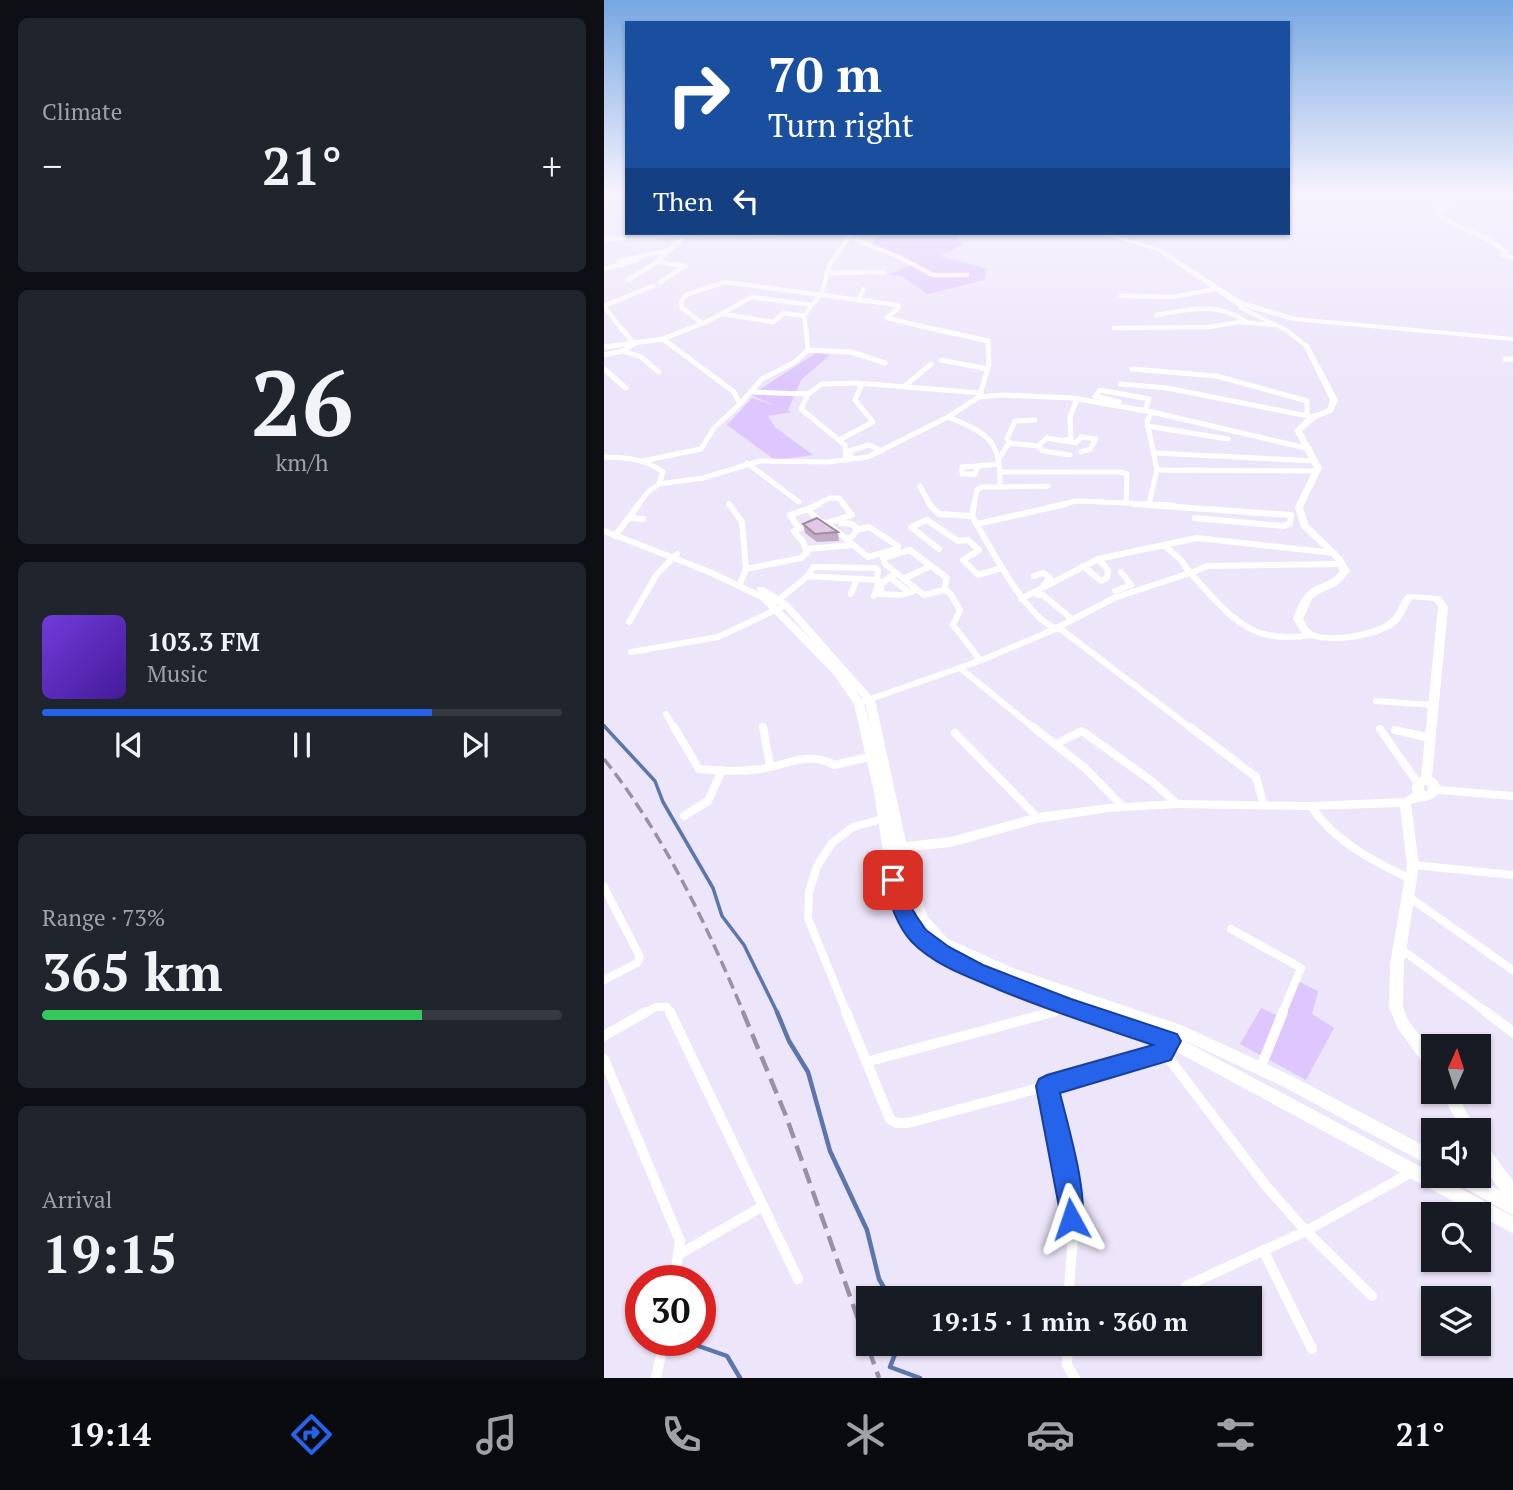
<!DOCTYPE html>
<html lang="en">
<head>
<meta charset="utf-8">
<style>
	:root { --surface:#171b24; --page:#20242c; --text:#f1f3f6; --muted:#9ea1a6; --line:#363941; --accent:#2563eb }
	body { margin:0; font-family:"PT Serif",serif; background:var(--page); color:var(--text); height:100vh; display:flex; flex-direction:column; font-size:26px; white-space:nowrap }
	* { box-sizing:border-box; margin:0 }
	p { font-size:23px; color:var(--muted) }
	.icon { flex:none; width:38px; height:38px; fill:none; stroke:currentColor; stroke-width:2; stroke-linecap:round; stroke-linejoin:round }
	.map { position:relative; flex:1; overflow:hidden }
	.sheet { display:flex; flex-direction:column; gap:18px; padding:18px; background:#0d0f14; width:604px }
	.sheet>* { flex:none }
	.banner { position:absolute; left:21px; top:21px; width:665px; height:214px; border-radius:0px; box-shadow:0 2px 5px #0004; background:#1a4fa0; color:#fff; overflow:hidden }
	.needle { width:46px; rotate:3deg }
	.tools { position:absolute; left:817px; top:1034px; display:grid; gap:14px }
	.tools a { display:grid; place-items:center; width:70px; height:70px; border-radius:0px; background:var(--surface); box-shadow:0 2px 5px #0004; font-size:35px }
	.speed { position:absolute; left:21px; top:1265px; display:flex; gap:14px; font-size:35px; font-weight:700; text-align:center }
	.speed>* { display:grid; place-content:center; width:91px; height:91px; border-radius:50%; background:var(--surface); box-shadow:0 2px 5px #0004; line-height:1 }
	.speed .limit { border:10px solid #d22; background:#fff; color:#111 }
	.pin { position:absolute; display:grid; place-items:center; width:60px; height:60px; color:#fff; margin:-30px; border-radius:14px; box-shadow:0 4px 10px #0006 }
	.me { position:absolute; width:77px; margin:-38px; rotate:355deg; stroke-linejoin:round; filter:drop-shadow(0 0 5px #0008) }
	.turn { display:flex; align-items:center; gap:24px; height:147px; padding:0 28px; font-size:32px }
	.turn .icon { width:91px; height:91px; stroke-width:2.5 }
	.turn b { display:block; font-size:49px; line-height:60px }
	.then { display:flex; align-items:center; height:66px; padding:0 28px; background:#0003; gap:14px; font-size:26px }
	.big { font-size:52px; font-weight:700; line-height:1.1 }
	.sheet .card { flex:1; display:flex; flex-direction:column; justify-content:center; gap:10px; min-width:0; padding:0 24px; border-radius:10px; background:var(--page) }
	.sheet .dial { align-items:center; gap:0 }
	.dial b { font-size:91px; line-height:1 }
	.song { display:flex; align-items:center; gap:21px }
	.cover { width:84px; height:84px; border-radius:10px; background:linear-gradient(135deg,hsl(260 70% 55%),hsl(260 70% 35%)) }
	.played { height:7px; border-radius:4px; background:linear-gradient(90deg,var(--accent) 75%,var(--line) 75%) }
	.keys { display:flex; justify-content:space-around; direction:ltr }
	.heat { display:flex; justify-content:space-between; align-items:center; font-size:38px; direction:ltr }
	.charge { height:10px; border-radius:5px; background:linear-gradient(90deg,#34c759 73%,var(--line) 0) }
	.trip { position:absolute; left:252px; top:1286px; width:406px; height:70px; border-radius:0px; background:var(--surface); box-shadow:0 2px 5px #0004; font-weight:700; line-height:70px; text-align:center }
	.tab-bar { display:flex; height:112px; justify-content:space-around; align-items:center; background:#090b0e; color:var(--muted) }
	.tab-bar .icon { width:49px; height:49px }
	.tab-bar .active { color:var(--accent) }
	.tab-bar b { font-size:32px; color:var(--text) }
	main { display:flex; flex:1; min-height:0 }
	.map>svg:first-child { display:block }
	.green { fill:#ddc7fe }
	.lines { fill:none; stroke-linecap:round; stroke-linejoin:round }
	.stream-far2 { stroke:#5b76aa; stroke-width:2.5 }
	.stream-far1 { stroke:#5b76aa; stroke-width:3.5 }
	.stream { stroke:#5b76aa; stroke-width:4.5 }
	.street-far4 { stroke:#fff; stroke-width:4.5 }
	.street-far3 { stroke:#fff; stroke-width:5 }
	.street-far2 { stroke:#fff; stroke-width:6 }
	.street-far1 { stroke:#fff; stroke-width:8 }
	.street { stroke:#fff; stroke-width:10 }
	.secondary { fill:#fff; fill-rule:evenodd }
	.primary { fill:#fff; fill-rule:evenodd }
	.rail-far1 { stroke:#9891a3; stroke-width:3.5; stroke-dasharray:12 6; stroke-linecap:butt }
	.rail { stroke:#9891a3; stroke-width:4.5; stroke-dasharray:16 8; stroke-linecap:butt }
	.wall { fill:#c2acc6 }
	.building { fill:#e1c8e6; stroke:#9e8ca1; stroke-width:2 }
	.route { fill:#2563eb; stroke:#184099; stroke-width:2 }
</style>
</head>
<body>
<main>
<section class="sheet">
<div class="card"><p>Climate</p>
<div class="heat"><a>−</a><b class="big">21°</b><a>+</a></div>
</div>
<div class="card dial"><b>26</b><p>km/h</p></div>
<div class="card">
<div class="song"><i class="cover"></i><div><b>103.3 FM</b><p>Music</p></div></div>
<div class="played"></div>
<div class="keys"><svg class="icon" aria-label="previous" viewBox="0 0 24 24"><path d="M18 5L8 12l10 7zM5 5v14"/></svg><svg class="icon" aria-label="pause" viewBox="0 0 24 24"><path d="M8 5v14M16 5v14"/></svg><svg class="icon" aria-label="next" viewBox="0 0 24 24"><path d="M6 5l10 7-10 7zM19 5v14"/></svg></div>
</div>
<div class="card"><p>Range · 73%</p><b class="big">365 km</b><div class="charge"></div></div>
<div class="card"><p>Arrival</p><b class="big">19:15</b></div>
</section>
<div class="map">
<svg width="910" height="1378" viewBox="0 0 910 1378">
	<rect width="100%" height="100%" fill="#ede5fa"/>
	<g class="green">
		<polygon points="276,233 351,233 358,245 336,256 384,269 380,280 324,294 297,276 284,275 316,261 307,263 268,244"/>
		<polygon points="212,353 226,355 197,380 184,410 187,412 164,416 171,427 209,455 171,460 123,425 148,398 172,406 147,395"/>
		<polygon points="692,980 714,991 708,1014 730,1028 702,1080 636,1044 657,1008 676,1017"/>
	</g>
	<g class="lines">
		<polyline class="stream-far2" points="0,725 3,729"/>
		<polyline class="stream-far1" points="1,727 51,781 59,802 109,888 118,916 140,945 174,1014"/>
		<g class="stream">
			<polyline points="173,1012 185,1041 204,1072 226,1151 263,1230 275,1279 286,1298"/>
			<polyline points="83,1342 123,1356 136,1378"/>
			<polyline points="295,1344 286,1367 316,1378"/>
		</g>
		<g class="street-far4">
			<path d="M850,193L846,199L850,206L835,210V215C855,230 885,235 902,253L898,255L910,258"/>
			<polyline points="62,237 77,233"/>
			<polyline points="245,237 295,257 329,275 363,275"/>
			<polyline points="53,262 81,266 56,282"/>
			<polyline points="18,265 15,261 66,250"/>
			<polyline points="0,269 33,260"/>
			<polyline points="222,273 280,272"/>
			<polyline points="24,280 50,264 80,237"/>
			<polyline points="517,296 569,297 611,289"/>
			<polyline points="254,300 260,289"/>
			<polyline points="0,306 19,331"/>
			<polyline points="0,306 49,286"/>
			<polyline points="118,314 169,322 180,313 200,316"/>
			<path d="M553,315C586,309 614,302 643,322"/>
			<polyline points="98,323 78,308 77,302 82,295 121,282 293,305 295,307 283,318 338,331"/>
			<polyline points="510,328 605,327 635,322 671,325"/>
			<polyline points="80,331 108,319 148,297 207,305"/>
			<polyline points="202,331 200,316 218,292 226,264 248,233"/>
		</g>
		<g class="street-far3">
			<polyline points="330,329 384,341 385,365 375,397"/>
			<polyline points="59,339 84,329"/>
			<polyline points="0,347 59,339 130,392 136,404 110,428 97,449 38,461"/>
			<polyline points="204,350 247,352 281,363"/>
			<polyline points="19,351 37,357 55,372"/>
			<polyline points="0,355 19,351 30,344 18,329"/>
			<polyline points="901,359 910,359"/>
			<polyline points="337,360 384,369"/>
			<polyline points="0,369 22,388"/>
			<polyline points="528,369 613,376 703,401 703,415"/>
			<polyline points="516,384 563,388 709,417"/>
			<polyline points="301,386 327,364"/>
			<polyline points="147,392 204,394"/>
			<polyline points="515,402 491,396 496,390 545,399 541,411"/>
			<polyline points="136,404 158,379 191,362 204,350 202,329"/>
			<polyline points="344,417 375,397 399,395 469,398 548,412 706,449"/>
			<polyline points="543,426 624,439"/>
			<polyline points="235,440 269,422 251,400 258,384"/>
			<polyline points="461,440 467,439 466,417 473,399"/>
			<polyline points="405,443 434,446 443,438 472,443 477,437 492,439 486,449 477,452"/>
			<polyline points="434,446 439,451 466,455"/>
			<polyline points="550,453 712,461"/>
			<polyline points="247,456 245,451 265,445 278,451"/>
			<path d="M0,457C22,457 41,459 59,472L55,484"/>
			<polyline points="396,457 405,443 403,439 411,421 431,420"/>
			<polyline points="242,460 241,445 197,409 204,394 218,384 253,383 377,393"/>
			<polyline points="143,463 195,502"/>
			<polygon points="374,466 371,474 358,474 358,467"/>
			<polyline points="374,466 395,464"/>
			<polyline points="553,470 713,471"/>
			<polyline points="397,472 516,472 523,474 522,503"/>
			<polyline points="316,486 326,505"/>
			<polyline points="396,487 444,486"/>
			<polyline points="545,504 553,470 543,421 548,412"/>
			<path d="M34,505L44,492L55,484L99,478L156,461L224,462L264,457L344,417C385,434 397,440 396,487H378L373,490L370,505"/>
			<polyline points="211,505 226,498 235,498 241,505"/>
			<polyline points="454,505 473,501 570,505"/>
		</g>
		<g class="street-far2">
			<polyline points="125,504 138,522 142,569 135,586"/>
			<polyline points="215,504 204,509 215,521"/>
			<polyline points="325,504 335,514 368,516"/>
			<path d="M370,504L368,516C385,544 425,626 458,630L588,729"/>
			<polyline points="530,504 687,515 686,523 680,526 591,518"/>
			<polyline points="25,518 39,519"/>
			<polyline points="223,523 248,515 239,504"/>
			<polyline points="237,523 248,524 253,528 249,536 242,539"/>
			<polyline points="373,524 462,504"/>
			<polyline points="194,527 186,515 204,509"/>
			<polyline points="11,536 35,504"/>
			<polyline points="203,549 249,545"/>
			<polyline points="335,549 307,527 323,520 354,541 364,540 375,550 359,560 374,575 398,568"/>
			<polygon points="306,550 343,578 340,590 320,595 281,564 279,558"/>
			<polyline points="479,566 497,581 503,578 504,570 494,559"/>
			<polyline points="142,569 197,558 203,553 199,542 190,531 215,521 224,524 264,557 293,549 294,546 265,527 252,530"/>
			<polyline points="292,573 278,583 276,594 297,595 313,590"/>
			<polyline points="204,576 209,567 271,568 274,570 273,580"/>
			<polyline points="430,576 439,573 446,578 440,585"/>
			<polyline points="285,577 305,592"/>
			<polyline points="299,579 327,566"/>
			<polyline points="340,590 346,593 356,610 349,625 376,660"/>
			<polyline points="511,591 527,585 517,572"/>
			<polyline points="247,594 253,579"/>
			<polyline points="433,595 439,595 468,619"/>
			<polyline points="417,599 494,559 593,538 730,553"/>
			<polyline points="168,605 204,576 273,580 275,581 270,596"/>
			<polyline points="25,622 53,574 73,554"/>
			<path d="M708,635C644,646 626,615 586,573L604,566L739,564"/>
			<polyline points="27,652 114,637 182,605"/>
			<polyline points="356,668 431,729"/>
			<polyline points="772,701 829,705"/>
			<polyline points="255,703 378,660 449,630 510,598 586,573 576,559 561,546"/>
			<polyline points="62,714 71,729"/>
		</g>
		<g class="street-far1">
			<path d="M70,727L95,769C115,771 136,772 156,769C181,766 205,750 230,765L270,756"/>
			<polyline points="159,727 166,766"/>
			<polyline points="429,727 481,768 519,807"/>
			<polyline points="586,727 652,777 659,803"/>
			<polyline points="776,729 813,782"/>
			<polyline points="791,730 826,738"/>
			<polyline points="351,733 434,818"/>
			<polyline points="454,743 478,731 549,782 573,804"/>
			<path d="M707,806C730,841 770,862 807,879"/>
			<polyline points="80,816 104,801 118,770"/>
			<polyline points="809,865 910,875"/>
			<polyline points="0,887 36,957 33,963 0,980"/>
			<polyline points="805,897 910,971"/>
			<polyline points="627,929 697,968 678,1014"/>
			<polyline points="797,949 885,1014"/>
			<polyline points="39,1014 52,1007 63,1007 66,1014"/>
			<polyline points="243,1014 204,918 205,892 213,866 228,843 249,827 282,818"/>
			<polyline points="442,1014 465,1008 473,997"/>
		</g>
		<g class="street">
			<polyline points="66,1012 159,1206 74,1255"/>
			<polyline points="242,1012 286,1119 293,1123 304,1123 443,1086"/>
			<polyline points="882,1012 910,1033"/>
			<polyline points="0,1036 42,1012"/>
			<polyline points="560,1052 662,1186 702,1231 768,1296"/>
			<polyline points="0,1059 76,1241 70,1281"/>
			<polyline points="262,1062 449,1012"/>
			<polyline points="656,1069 679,1012"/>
			<polyline points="159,1206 194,1279"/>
			<polyline points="659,1250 708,1349"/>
			<polyline points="582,1286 702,1231 808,1172"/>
			<polyline points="464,1298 469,1239 463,1179 443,1086 560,1052 567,1038"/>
			<polyline points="464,1344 463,1365 471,1378"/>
			<polyline points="52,1378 60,1340"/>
		</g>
		<g class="secondary">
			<path d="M633,302H637L640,307L684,329L705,345L734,400L729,412L712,419L698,431L718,468L699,507L704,524L738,557L746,571L738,581L732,586L714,594L708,599L699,619C702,624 704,629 709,632C725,640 770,632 784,621C793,615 796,602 803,594L836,596L844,607L828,777L833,780L836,786L910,792V800L834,794C827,803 817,800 807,804L815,865L800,965L799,1007L804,1020L830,1054V1073L825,1071L794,1029L785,1007L786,965L803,865L796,807L707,810L573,808L505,812L434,823L347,847L304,851L311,884L324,917L344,939L409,968L577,1025L688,1076L830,1151V1168L678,1086L573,1037L830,1174V1176H833L910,1217V1234L562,1046L460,1012L367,975L333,958L310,940L292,910L283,879L270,792L250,704L230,675L157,600L105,575L0,534V528L3,529L111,571L155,592L152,589L154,587H160L185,603L271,700L302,842L347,837L434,813L505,804L573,800L707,802L800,798L809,793C806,786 810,779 817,777L834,607L830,601L808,599C802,608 799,620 790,626C772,639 722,647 703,636C696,633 693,625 689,619C693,608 697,596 707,589C718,582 728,582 736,571L731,560L697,527L691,507L710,468L690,430L706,415L723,409L726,400L700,347L680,331L635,309ZM167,600L179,607L209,641ZM252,691L261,701L267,732L260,703ZM820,785L824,786L823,792L820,790ZM291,853L299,884L313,920L325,936C300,917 296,881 291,853ZM425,986L568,1035L570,1036L466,1002Z"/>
			<polygon points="837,1092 852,1092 872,1130 857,1130"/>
			<polygon points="875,1139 880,1142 910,1182 910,1216 851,1182 849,1176 872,1176 896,1191 875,1160"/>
		</g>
		<g class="primary">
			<polygon points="137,233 196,233 193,235 0,241 0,237"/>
			<polygon points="495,233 504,233 557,249 638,301 692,317 910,337 910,341 689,321 632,305 553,251"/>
		</g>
		<path class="rail-far1" d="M0,759C60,835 103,925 140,1014"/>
		<polyline class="rail" points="139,1012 182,1116 275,1378"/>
	</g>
	<polygon class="wall" points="199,524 234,532 235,541 213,542 201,533"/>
	<polygon class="building" points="213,518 234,532 211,534 199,524"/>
	<linearGradient id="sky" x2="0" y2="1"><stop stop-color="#76a7e2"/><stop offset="0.5" stop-color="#f7f3fd"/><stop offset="1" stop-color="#f7f3fd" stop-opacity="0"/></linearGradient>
	<rect width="910" height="386" fill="url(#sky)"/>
	<path class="route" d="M289,872L296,874L307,907L313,917L322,930L345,947L379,965L467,999L573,1034L577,1041L567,1060L456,1093C463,1123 487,1201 476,1228L467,1231L459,1228L432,1086L435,1079L443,1075L549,1045C498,1028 447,1011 398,991C368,978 331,966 308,942C292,925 286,902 280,880L283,874Z"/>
</svg>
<div class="tools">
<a><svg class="needle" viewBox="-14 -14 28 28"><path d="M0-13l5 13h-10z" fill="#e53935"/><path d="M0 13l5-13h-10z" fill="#9ea1a6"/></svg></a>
<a><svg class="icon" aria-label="sound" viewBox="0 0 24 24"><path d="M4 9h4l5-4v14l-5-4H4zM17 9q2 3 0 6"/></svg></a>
<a><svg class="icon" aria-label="search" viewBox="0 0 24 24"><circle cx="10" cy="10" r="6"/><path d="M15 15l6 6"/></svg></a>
<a><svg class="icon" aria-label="layers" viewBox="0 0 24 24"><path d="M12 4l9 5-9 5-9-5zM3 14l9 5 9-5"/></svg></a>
</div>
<div class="speed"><div class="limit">30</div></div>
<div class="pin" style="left:289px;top:880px;background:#d93025"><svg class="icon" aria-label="arrive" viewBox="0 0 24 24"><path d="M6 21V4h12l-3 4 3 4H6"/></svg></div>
<svg class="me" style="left:467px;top:1219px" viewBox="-20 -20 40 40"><path d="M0-17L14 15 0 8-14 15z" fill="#2563eb" stroke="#fff" stroke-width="4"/></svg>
<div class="trip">19:15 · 1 min · 360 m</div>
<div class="banner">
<div class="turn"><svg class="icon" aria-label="right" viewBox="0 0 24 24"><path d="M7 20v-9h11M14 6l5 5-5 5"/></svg><div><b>70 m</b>Turn right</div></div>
<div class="then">Then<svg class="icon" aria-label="left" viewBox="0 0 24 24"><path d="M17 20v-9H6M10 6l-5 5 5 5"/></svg></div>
</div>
</div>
</main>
<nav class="tab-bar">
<b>19:14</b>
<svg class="icon active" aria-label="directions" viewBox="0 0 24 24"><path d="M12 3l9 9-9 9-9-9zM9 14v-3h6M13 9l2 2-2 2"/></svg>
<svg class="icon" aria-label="music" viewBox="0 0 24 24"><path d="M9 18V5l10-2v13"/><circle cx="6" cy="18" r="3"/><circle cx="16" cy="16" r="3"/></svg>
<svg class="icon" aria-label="phone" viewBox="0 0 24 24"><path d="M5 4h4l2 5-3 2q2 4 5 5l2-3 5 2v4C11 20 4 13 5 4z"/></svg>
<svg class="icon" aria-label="climate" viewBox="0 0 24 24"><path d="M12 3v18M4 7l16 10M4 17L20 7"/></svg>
<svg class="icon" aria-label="car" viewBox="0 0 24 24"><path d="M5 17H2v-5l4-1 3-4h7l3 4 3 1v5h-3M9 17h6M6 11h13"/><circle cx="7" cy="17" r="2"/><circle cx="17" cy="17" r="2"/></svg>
<svg class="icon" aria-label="filters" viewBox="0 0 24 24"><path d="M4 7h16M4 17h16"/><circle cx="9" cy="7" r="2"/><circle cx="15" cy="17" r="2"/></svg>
<b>21°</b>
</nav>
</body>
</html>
